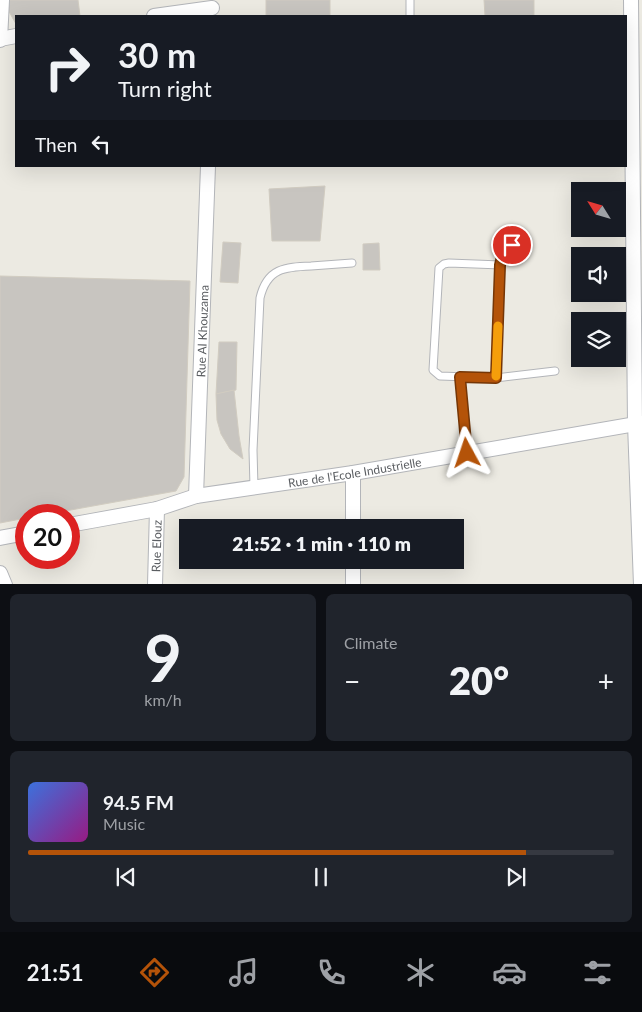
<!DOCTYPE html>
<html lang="en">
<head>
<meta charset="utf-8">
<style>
	:root { --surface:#171b24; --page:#20242c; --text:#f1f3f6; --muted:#9ea1a6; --line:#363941; --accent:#b45309 }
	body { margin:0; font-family:Lato,sans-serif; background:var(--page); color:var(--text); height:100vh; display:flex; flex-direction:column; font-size:19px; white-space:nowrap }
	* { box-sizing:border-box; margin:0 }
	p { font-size:16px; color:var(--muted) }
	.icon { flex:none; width:28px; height:28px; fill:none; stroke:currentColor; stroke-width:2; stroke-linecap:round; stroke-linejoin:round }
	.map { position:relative; height:584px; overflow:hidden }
	.details { display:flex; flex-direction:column; gap:10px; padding:10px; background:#0d0f14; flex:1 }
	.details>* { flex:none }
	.banner { position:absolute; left:15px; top:15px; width:612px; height:152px; border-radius:0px; box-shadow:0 5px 20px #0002; background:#171b24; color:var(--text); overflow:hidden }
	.needle { width:32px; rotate:307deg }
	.tools { position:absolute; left:571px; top:182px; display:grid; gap:10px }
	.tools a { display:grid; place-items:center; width:55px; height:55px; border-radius:0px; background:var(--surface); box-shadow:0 5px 20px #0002; font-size:25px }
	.speed { position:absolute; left:15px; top:504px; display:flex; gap:10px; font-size:25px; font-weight:700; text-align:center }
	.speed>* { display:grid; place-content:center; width:65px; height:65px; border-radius:50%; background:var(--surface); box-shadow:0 5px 20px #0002; line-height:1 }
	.speed .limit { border:8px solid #d22; background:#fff; color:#111 }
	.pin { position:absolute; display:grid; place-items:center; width:42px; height:42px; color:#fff; margin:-21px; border:2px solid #fff; border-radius:50%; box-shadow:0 1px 5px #0007 }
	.me { position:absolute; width:55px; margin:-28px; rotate:355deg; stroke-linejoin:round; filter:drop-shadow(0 0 4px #0008) }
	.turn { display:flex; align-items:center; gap:18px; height:105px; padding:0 20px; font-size:22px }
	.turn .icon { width:65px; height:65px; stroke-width:2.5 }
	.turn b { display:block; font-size:35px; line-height:42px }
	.then { display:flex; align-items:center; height:48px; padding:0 20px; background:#0003; gap:10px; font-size:19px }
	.big { font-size:38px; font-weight:800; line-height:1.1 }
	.details .widget { flex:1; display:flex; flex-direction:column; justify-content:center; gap:8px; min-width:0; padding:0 18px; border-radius:8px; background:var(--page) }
	.details .dial { align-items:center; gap:0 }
	.dial b { font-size:65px; line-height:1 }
	.song { display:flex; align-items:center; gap:15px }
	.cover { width:60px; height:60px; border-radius:8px; background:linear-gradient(135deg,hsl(220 70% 55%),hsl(310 70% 35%)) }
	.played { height:5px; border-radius:2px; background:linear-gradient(90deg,var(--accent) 85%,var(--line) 85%) }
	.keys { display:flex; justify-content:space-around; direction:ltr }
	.heat { display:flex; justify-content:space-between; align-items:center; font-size:28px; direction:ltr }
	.details .tiles { flex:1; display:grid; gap:10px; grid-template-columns:1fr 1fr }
	.widget:last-child { grid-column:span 2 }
	.trip { position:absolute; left:179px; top:519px; width:285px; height:50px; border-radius:0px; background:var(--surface); box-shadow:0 5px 20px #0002; font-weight:800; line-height:50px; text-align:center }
	.tabs { display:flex; height:80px; justify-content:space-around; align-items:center; background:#090b0e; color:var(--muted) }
	.tabs .icon { width:35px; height:35px }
	.tabs .current { color:var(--accent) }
	.tabs b { font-size:22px; color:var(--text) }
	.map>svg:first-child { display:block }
	.building { fill:#c8c5c0; stroke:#d1ccc1 }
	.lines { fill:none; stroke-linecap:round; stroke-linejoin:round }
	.service-casing { stroke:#b3b5b9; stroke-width:9 }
	.minor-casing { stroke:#b3b5b9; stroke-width:16 }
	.service { stroke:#fff; stroke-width:7 }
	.minor { stroke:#fff; stroke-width:14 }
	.route-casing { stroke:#753606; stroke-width:12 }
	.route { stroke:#b45309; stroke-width:9 }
	.slow { stroke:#f59e0b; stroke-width:9 }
	.labels { text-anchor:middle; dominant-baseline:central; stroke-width:5; stroke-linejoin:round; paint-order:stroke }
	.street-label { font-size:12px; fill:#5b5e62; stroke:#fff }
</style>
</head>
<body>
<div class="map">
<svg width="642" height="585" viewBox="0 0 642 585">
	<rect width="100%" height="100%" fill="#eceae2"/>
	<g class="building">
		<polygon points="8,0 78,0 80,16 16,16 16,24 7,8"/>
		<rect x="266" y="0" width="64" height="16"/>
		<polygon points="484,0 534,0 534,16 485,16"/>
		<polygon points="325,186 320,241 272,241 269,189"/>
		<polygon points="223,242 241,243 238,283 220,282"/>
		<polygon points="379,243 380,270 363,270 363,244"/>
		<polygon points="0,276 190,281 184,477 176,491 43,515 26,515 26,518 0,523"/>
		<polygon points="219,342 237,342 236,390 216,394"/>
		<polygon points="234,390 239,436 243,459 230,449 221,434 217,420 216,394"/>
	</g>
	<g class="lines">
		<g class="service-casing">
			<g id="service">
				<polyline points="410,16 410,0"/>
				<polyline points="501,265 449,263 444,264 439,268 433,370 440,376 496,378 555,371"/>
				<polyline points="460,377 467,453"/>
				<polyline points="496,378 501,265 503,252 508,245 524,244"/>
				<path d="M254,487L253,450L260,298C267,268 285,267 311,266C325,265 338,264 352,263"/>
			</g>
		</g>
		<g class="minor-casing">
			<g id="minor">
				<polyline points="631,0 635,424 641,585"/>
				<polyline points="154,16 212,8"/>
				<polyline points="0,39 16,36"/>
				<polyline points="0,40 2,0"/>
				<path id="s1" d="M196,496L208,166"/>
				<path id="s2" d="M69,525L157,509L196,496L353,473L642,423"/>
				<polyline points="353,528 353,473"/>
				<polyline points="0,538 26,533"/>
				<polyline points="0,573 5,585"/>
				<path id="s3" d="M155,585L157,509"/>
				<polyline points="353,585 353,560"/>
			</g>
		</g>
		<use href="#service" class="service"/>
		<use href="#minor" class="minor"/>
	</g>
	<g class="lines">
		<g class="route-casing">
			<polyline id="route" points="467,453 460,377 496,378 500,265 503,252 508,245 512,245"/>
		</g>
		<use href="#route" class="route"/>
		<polyline class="slow" points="496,376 498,326"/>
	</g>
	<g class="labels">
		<g class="street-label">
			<text stroke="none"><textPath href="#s1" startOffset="165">Rue Al Khouzama</textPath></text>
			<text stroke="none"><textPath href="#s2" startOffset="291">Rue de l'Ecole Industrielle</textPath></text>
			<text stroke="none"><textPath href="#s3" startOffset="39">Rue Elouz</textPath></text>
		</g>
	</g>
</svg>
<div class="tools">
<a><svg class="needle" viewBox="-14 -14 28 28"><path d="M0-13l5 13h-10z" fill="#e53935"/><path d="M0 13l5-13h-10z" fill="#9ea1a6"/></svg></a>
<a><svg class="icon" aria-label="sound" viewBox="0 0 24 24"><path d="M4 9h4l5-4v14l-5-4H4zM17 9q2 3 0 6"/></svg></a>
<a><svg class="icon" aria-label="layers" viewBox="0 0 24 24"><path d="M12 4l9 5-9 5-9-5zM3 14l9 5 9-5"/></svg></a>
</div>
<div class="speed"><div class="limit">20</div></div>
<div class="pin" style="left:512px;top:245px;background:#d93025"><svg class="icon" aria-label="arrive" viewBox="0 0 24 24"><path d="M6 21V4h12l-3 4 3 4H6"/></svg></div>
<svg class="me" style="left:467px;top:453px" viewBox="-20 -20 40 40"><path d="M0-17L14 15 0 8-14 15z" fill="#b45309" stroke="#fff" stroke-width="4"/></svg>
<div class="trip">21:52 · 1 min · 110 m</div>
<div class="banner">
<div class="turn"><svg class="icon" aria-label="right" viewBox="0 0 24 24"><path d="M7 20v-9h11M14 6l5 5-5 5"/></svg><div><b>30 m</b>Turn right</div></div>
<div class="then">Then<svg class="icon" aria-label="left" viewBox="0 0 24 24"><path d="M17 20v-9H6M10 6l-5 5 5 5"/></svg></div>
</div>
</div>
<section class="details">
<div class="tiles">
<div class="widget dial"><b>9</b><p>km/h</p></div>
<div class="widget"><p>Climate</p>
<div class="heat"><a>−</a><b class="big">20°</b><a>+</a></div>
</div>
<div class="widget">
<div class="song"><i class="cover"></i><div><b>94.5 FM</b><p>Music</p></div></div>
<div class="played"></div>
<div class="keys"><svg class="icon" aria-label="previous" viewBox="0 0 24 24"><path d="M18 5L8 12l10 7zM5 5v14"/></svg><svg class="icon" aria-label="pause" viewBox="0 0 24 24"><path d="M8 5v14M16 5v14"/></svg><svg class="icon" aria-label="next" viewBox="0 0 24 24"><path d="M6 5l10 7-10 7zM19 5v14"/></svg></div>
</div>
</div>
</section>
<nav class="tabs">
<b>21:51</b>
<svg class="icon current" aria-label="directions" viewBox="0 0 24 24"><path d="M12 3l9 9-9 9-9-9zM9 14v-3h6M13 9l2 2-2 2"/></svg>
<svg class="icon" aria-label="music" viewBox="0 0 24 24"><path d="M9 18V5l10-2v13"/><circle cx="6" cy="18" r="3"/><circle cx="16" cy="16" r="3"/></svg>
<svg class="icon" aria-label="phone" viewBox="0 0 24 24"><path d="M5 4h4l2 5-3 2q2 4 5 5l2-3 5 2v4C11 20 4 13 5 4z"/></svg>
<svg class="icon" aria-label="climate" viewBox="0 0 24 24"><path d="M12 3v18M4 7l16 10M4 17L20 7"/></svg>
<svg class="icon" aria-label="car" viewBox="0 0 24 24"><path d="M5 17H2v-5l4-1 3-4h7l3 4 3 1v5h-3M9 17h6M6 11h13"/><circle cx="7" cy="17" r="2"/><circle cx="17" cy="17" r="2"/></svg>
<svg class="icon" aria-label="filters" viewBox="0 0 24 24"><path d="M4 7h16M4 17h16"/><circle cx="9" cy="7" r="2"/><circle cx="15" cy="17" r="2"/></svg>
</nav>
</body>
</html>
